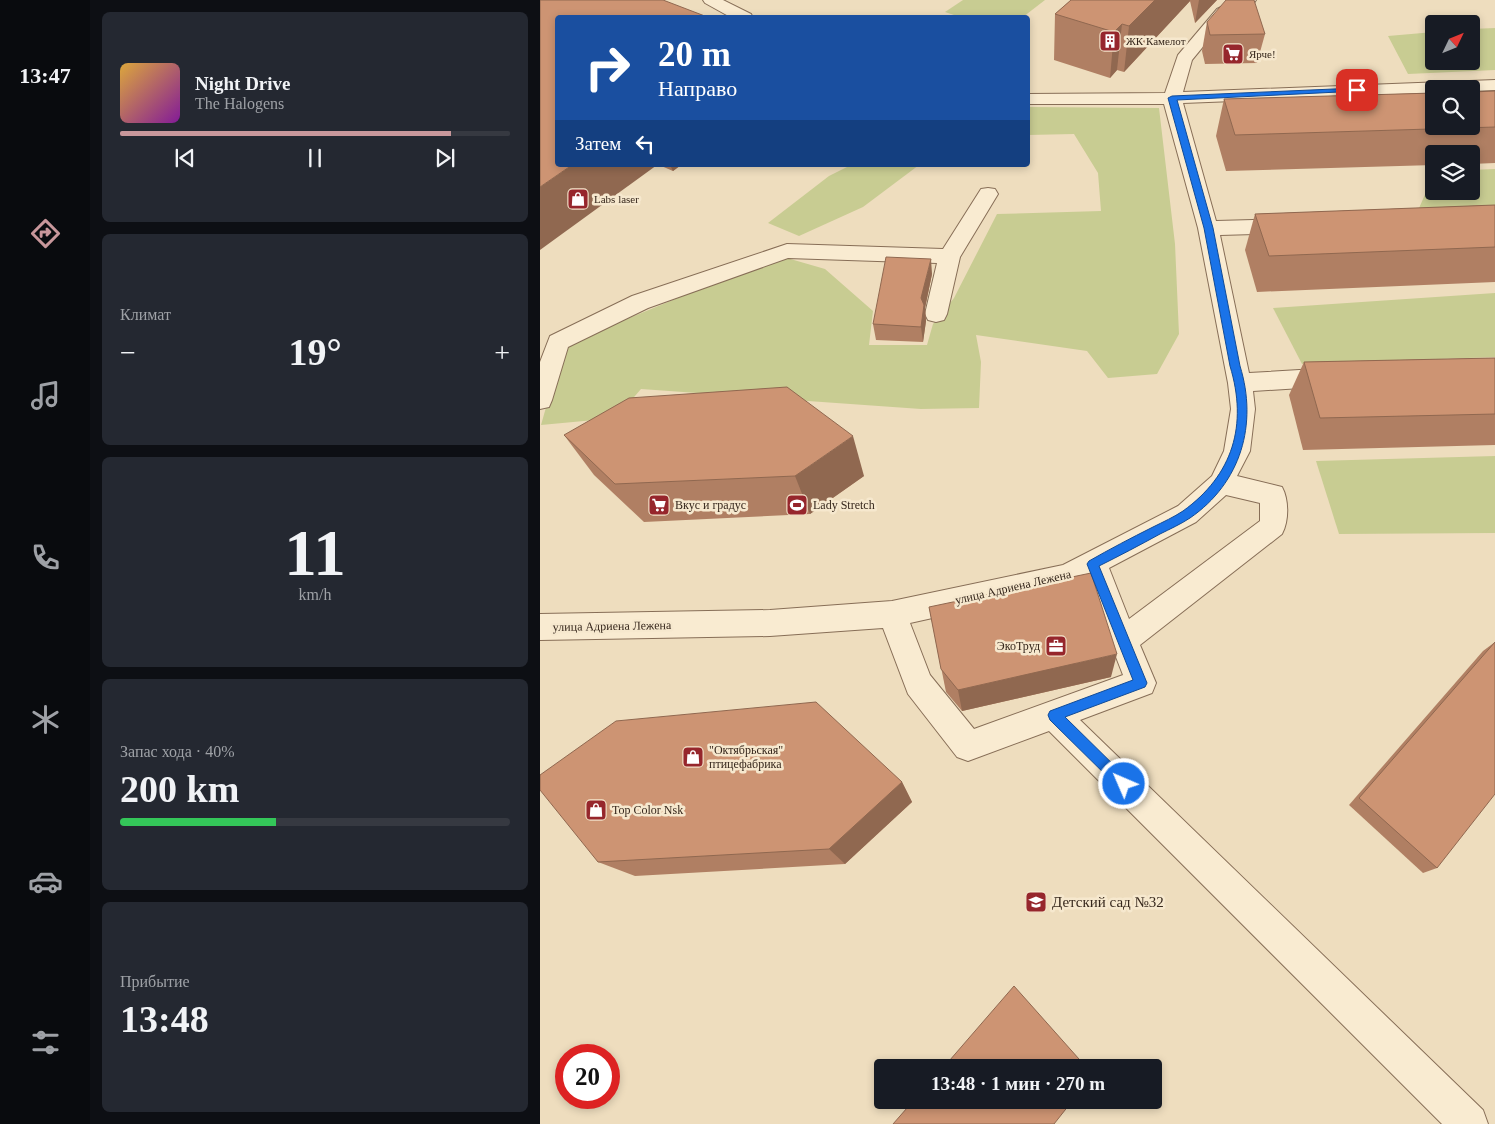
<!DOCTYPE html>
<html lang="ru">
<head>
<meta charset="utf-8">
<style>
	:root { --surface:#171b24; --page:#242831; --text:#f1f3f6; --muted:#9ea1a6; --line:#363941; --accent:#c8979b }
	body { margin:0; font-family:Georgia,serif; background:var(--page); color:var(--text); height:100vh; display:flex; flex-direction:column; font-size:19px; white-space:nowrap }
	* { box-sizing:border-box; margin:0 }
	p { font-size:16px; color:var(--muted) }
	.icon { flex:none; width:28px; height:28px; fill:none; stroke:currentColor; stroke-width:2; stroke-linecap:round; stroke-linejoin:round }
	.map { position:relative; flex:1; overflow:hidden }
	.panel { display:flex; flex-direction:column; gap:12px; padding:12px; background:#0d0f14; width:450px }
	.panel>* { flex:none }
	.guide { position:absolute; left:15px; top:15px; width:475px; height:152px; border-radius:5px; box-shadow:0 2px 8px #0003; background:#1a4fa0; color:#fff; overflow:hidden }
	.needle { width:32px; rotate:47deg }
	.buttons { position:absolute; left:885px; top:15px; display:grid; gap:10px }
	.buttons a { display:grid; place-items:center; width:55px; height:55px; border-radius:5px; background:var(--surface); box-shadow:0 2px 8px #0003; font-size:25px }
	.speed { position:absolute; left:15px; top:1044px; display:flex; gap:10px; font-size:25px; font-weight:700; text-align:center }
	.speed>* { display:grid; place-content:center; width:65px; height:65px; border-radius:50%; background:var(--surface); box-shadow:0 2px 8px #0003; line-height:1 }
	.speed .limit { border:8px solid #d22; background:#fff; color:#111 }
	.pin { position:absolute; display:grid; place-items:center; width:42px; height:42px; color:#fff; margin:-21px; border-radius:10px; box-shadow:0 2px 8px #0006 }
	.me { position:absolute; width:55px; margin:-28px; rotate:315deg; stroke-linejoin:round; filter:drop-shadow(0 0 4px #0008) }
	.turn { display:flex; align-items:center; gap:18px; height:105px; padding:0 20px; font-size:22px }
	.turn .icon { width:65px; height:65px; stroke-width:2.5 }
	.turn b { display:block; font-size:35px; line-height:42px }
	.then { display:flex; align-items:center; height:48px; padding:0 20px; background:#0003; gap:10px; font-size:19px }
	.big { font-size:38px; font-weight:600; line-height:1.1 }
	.panel .tile { flex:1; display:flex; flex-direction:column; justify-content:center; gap:8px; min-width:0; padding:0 18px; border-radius:8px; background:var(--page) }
	.panel .dial { align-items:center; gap:0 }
	.dial b { font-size:65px; line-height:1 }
	.song { display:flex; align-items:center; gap:15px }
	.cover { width:60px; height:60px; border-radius:8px; background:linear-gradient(135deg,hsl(40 70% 55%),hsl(290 70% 35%)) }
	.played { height:5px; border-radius:2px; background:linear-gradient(90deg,var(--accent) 85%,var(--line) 85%) }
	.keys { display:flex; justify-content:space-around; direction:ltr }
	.heat { display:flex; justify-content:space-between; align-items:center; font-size:28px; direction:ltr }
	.charge { height:8px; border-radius:4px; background:linear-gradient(90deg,#34c759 40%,var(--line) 0) }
	.trip { position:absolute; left:334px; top:1059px; width:288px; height:50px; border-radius:5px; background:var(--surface); box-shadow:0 2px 8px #0003; font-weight:600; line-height:50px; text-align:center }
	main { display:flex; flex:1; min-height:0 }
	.menu { display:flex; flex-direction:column; width:90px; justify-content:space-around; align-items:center; background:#090b0e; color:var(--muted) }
	.menu .icon { width:35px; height:35px }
	.menu .on { color:var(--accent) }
	.menu b { font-size:22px; color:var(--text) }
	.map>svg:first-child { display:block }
	.green { fill:#c8cc92 }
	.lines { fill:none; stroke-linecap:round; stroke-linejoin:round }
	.minor-casing { stroke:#876e57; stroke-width:2 }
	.minor { fill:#f9ebd1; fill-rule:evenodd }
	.wall { fill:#b07f63 }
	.shaded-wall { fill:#906850 }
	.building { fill:#cd9473; stroke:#906850 }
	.route { fill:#1a73e8; stroke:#114b97 }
	.labels { text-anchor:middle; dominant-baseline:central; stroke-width:5; stroke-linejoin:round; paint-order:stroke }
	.far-poi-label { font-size:11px; fill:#36271c; stroke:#f6e8ce; text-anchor:start }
	.poi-label { font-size:12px; fill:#36271c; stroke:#f6e8ce; text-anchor:start }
	.street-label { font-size:12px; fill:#36271c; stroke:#f6e8ce }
	.near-poi-label { font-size:15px; fill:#36271c; stroke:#f6e8ce; text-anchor:start }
</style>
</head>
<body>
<main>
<nav class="menu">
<b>13:47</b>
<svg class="icon on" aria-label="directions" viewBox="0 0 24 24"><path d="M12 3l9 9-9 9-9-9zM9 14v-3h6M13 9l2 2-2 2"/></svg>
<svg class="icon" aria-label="music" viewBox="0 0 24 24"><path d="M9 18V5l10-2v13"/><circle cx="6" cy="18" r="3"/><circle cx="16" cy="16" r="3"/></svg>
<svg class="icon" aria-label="phone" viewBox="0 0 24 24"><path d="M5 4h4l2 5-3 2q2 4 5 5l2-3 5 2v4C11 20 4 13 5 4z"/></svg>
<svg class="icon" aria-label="climate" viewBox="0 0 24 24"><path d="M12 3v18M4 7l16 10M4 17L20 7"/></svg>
<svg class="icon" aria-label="car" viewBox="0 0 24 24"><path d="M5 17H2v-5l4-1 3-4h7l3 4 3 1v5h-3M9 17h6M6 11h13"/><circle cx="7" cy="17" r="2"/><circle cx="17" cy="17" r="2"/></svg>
<svg class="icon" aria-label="filters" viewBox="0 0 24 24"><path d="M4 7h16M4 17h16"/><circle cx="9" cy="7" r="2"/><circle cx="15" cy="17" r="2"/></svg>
</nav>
<section class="panel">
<div class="tile">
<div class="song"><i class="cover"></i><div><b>Night Drive</b><p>The Halogens</p></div></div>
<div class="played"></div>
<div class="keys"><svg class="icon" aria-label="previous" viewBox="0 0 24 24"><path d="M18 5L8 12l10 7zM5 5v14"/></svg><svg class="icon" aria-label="pause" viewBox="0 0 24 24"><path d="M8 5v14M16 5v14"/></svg><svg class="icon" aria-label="next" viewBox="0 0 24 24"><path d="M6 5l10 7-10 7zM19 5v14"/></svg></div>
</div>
<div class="tile"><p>Климат</p>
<div class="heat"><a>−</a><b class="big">19°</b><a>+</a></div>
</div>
<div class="tile dial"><b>11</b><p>km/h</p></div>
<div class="tile"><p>Запас хода · 40%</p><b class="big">200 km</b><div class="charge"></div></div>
<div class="tile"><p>Прибытие</p><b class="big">13:48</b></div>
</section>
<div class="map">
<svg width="955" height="1124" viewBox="0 0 955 1124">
	<rect width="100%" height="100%" fill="#eeddbe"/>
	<g class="green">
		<polygon points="423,0 505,0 483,17 420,17 405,12"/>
		<polygon points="955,28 955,70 868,74 848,36 894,32 894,61 931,61 931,29"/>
		<polygon points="488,107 619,108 635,244 639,334 617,374 568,378 547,351 436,335 441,362 439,408 381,409 101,389 76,418 1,425 13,383 31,342 240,256 285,269 333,311 329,345 387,345 393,324 414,298 457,214 561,211 558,173 534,134 488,135"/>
		<polygon points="311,165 379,165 323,207 259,236 228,223 289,176"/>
		<polygon points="955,169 955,213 876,215 894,174 894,191 931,191 931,170"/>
		<polygon points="955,293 955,357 762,364 733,308"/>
		<polygon points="955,456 955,533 799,534 776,461"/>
	</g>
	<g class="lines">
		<g class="minor-casing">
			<g id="minor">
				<polygon points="163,0 183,0 211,14 213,18 192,18 165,3"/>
				<path d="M695,0H716L714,3L689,15L652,60L643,92L955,80V90L931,91V89H894V93L643,103L676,221L749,219L756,221L759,226L756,231L749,233L680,235L709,373L793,368L801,371L805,377L801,383L793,386L713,391L715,409L710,451L697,476L742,487C749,500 749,521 742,534L600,645L616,683L612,693L540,720L943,1110L948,1124H902L509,731L428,761L417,757L368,694L343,628L230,636L0,640V614L230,610L352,601L523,565L638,506L672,476L684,451L691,409L688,383L658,228L624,104H488V94L625,93L638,55L677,9ZM686,495L720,503V521L589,619L569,568L656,522ZM546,580L583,675L434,729L390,675L370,623L528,588Z"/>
				<polygon points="448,188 455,189 458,194 420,257 407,314 404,320 396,322 388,320 385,314 397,263 248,258 108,308 28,347 12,400 9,407 0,409 0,362 10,336 92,296 247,244 403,249 441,189"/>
			</g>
		</g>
		<use href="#minor" class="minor"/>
	</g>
	<g class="wall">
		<polygon points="531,0 677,0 655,23 650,1 584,72 577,70 570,78 514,60 515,14"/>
		<polygon points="667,22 725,34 717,63 665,64 662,51"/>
		<polygon points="955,91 955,163 931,164 931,154 894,154 894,165 686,171 676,136 684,99"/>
		<polygon points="119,165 141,165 133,171"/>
		<polygon points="955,205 955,282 717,292 705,250 715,214"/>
		<polygon points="392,274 385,308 386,321 383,342 336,340 333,324"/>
		<polygon points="955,358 955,445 763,450 749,395 764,362"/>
		<polygon points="24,435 324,476 270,514 104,522 54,475"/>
		<polygon points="389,607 571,677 422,711 406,692"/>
		<polygon points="955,642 897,868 883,873 809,805 943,651"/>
		<polygon points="362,782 372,802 305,864 95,876 58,862"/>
	</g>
	<g class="shaded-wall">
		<polygon points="615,0 650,0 650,1 584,72 589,26"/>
		<polygon points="659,0 677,0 655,23"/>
		<polygon points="582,24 577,70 570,78 574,32"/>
		<polygon points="32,165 117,165 0,250 0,187"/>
		<polygon points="130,165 141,165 133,171"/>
		<polygon points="391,259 392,274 385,308 386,321 383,342 381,327 381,298"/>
		<polygon points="313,436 324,476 270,514 255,476"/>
		<polygon points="577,654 571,677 422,711 418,690"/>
		<polygon points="362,782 372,802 305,864 289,849"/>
	</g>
	<g class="building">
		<polygon points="0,0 123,0 170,18 18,18 18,165 32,165 0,187"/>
		<polygon points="531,0 615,0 589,26 582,24 574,32 515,14"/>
		<polygon points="686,0 714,0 725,34 670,35 667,22"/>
		<polygon points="955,91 955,127 695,135 684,99 894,93 894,126 931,126 931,92"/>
		<polygon points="955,205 955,247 729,256 715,214"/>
		<polygon points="346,257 391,259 381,298 384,305 381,327 333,324"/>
		<polygon points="955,358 955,414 780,418 764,362"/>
		<polygon points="247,387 313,436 255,476 75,484 24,435 89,398"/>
		<polygon points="551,573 577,654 418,690 401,669 389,607"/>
		<polygon points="955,642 955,794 897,868 819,798"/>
		<polygon points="276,702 362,782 289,849 58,862 0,790 0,775 76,721"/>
		<polygon points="474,986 547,1068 403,1068"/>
		<polygon points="374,1100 533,1100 514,1124 353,1124"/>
	</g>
	<path class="route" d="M817,88L820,90L819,91L637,100L673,228L700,366C718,424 701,483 650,518C641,524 630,529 620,534C600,545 579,556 559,566L607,683L605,687L525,717L588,779L590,784L588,788L584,790L579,788L510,720L508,715L510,711L593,680L547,564L549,561C570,549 591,538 613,527C623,522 634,517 643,511C693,475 708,425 690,366L664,228L628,98L632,96Z"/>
	<defs>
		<g id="building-square" transform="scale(1.125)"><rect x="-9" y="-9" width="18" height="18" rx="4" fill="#96262c" stroke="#f6e8ce"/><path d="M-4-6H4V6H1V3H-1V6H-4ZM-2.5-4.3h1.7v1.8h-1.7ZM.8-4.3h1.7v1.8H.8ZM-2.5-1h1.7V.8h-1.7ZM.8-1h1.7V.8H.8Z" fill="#fff"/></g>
		<g id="supermarket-square" transform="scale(1.125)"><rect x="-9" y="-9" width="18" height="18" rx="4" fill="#96262c" stroke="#f6e8ce"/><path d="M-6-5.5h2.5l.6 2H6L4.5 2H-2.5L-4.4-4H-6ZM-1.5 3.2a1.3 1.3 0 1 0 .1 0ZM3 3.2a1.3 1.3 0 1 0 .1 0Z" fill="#fff"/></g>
		<g id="shop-square" transform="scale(1.125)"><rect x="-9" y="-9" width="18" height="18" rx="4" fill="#96262c" stroke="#f6e8ce"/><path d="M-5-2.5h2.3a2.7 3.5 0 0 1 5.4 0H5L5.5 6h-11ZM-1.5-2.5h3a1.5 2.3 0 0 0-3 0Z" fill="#fff"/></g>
		<g id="stadium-square" transform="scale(1.125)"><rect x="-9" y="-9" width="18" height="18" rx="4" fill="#96262c" stroke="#f6e8ce"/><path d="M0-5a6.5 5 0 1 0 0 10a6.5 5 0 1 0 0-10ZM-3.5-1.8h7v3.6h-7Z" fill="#fff"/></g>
		<g id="office-square" transform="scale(1.125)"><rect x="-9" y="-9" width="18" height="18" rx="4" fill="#96262c" stroke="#f6e8ce"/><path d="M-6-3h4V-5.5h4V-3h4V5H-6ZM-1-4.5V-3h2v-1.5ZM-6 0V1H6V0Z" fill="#fff"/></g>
		<g id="school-square" transform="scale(1.125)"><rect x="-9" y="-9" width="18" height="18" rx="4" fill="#96262c" stroke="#f6e8ce"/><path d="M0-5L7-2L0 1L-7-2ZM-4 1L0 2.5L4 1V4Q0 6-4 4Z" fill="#fff"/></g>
	</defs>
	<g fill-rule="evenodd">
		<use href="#building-square" x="570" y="41"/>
		<use href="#supermarket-square" x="693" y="54"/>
		<use href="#shop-square" x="38" y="199"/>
		<use href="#supermarket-square" x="119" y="505"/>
		<use href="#stadium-square" x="257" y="505"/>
		<use href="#office-square" x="516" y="646"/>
		<use href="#shop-square" x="153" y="757"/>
		<use href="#shop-square" x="56" y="810"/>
		<use href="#school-square" x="496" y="902"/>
	</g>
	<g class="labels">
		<g class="far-poi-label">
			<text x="586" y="41">ЖК Камелот</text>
			<text x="709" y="54">Ярче!</text>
			<text x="54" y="199">Labs laser</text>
		</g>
		<g class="poi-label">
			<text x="135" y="505">Вкус и градус</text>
			<text x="273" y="505">Lady Stretch</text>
			<text x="500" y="646" text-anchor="end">ЭкоТруд</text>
			<text x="169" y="750">"Октябрьская"<tspan x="169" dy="14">птицефабрика</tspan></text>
			<text x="72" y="810">Top Color Nsk</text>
		</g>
		<g class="street-label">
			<text transform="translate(473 587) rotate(-13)">улица Адриена Лежена</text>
			<text transform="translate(72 626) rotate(-1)">улица Адриена Лежена</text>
		</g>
		<g class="near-poi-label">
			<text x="512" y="902">Детский сад №32</text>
		</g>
	</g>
</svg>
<div class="buttons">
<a><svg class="needle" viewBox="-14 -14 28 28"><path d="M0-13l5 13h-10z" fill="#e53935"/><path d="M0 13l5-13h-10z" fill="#9ea1a6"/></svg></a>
<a><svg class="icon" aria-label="search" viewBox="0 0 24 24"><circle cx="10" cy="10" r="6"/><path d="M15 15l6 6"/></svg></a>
<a><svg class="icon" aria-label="layers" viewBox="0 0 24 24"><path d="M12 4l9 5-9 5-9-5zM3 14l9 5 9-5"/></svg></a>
</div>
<div class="speed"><div class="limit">20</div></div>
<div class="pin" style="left:817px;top:90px;background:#d93025"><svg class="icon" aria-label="arrive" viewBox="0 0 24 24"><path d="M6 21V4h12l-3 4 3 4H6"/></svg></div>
<svg class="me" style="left:584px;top:784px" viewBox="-20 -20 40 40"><circle r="17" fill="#1a73e8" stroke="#fff" stroke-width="3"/><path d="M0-11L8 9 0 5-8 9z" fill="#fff"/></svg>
<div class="trip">13:48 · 1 мин · 270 m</div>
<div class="guide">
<div class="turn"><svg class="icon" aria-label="right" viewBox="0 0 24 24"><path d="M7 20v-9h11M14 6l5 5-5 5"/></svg><div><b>20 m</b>Направо</div></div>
<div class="then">Затем<svg class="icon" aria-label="left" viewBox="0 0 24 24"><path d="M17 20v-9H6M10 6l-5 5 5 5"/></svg></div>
</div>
</div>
</main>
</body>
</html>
